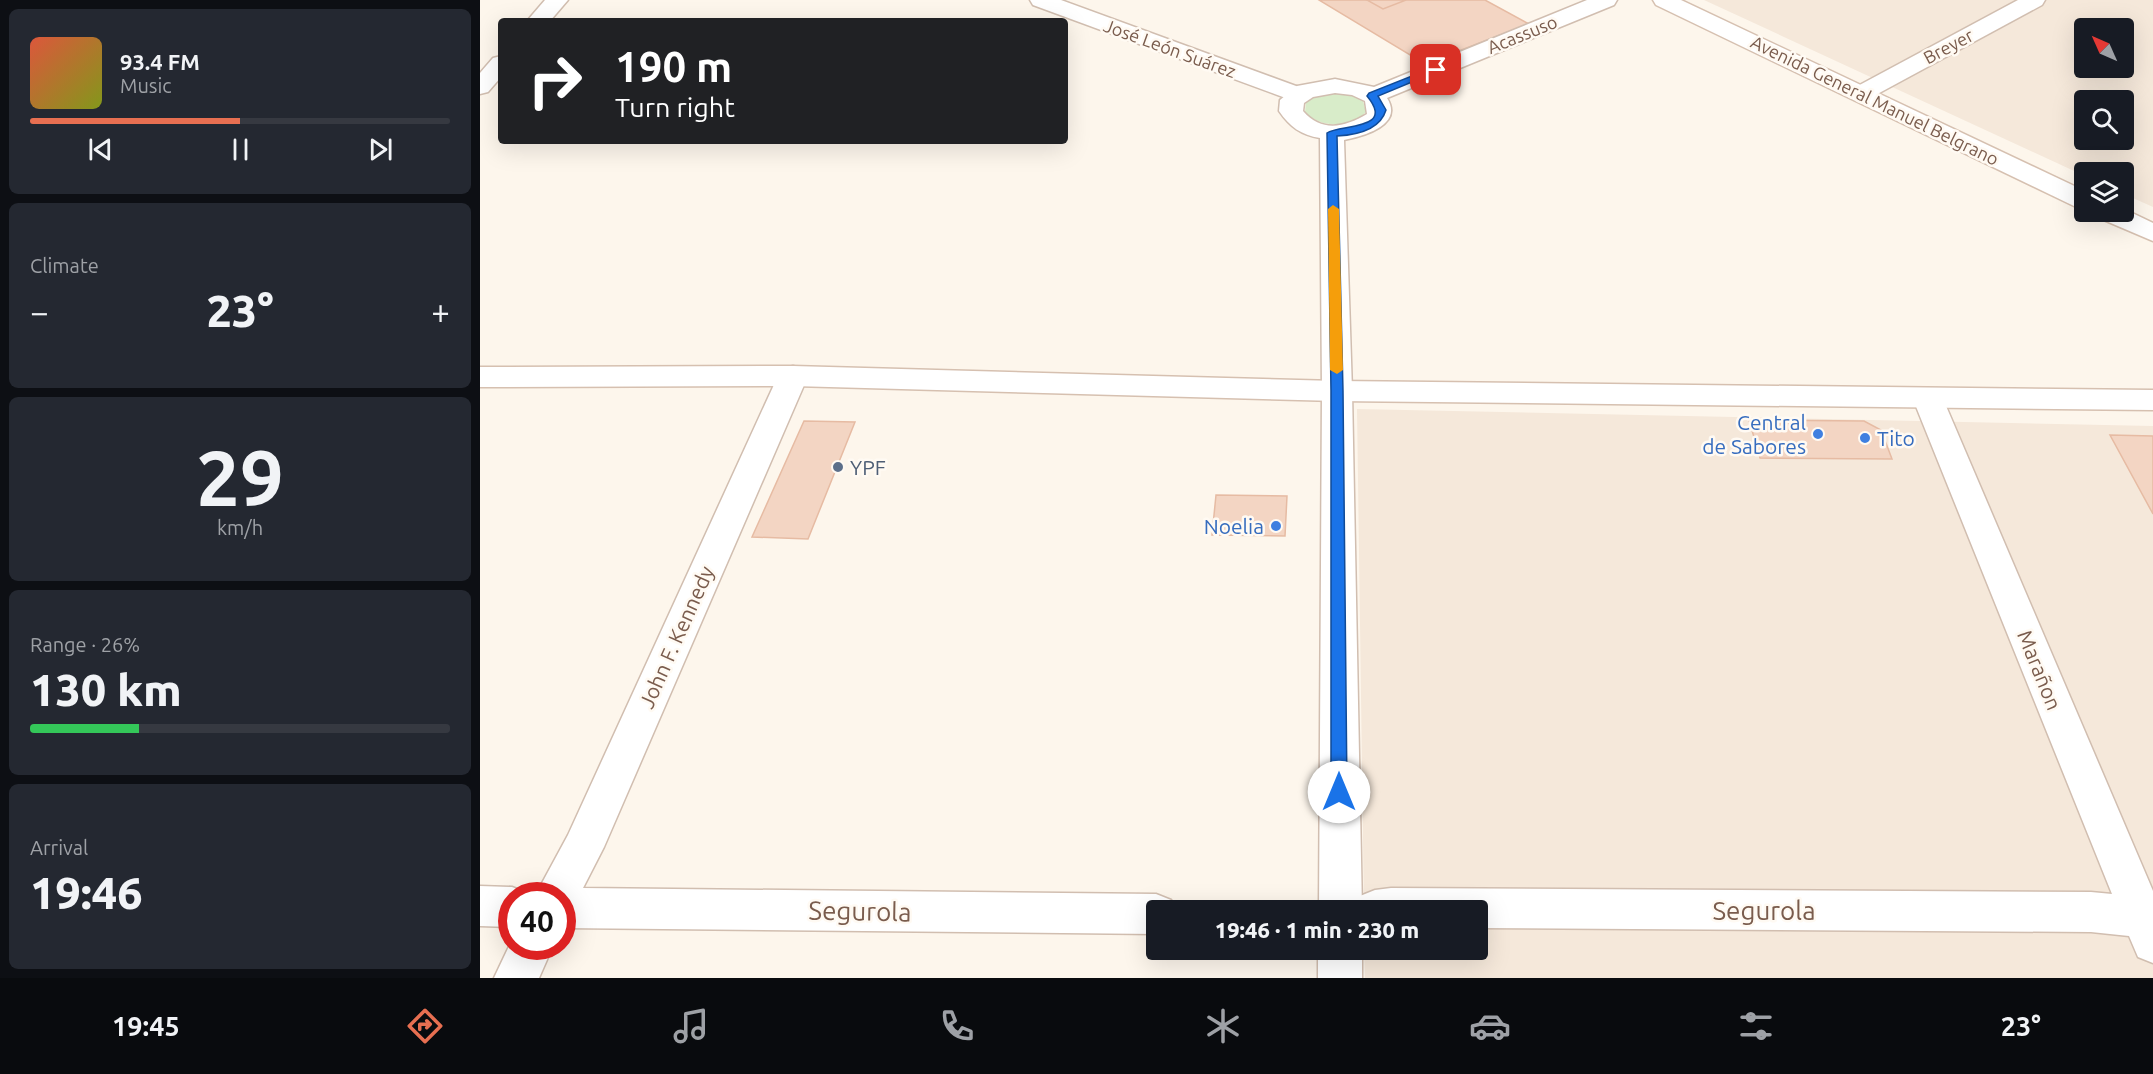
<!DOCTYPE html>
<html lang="en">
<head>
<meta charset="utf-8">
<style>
	:root { --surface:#171b24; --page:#242831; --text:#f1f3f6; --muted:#9ea1a6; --line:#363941; --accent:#e76f51 }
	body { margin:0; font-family:Ubuntu,sans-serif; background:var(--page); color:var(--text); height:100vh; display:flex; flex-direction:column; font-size:22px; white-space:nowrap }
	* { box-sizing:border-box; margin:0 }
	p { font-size:20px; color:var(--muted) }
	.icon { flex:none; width:33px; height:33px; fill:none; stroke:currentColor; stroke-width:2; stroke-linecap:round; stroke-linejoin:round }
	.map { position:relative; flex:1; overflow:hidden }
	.side { display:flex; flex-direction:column; gap:9px; padding:9px; background:#0d0f14; width:480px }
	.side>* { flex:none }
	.banner { position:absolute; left:18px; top:18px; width:570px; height:126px; border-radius:6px; box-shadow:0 6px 24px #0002; background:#202124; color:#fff; overflow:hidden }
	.needle { width:39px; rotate:315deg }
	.controls { position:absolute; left:1594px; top:18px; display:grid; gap:12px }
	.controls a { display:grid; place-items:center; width:60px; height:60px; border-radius:6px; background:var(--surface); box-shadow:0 6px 24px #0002; font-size:30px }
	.speed { position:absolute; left:18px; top:882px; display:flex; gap:12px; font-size:30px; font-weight:700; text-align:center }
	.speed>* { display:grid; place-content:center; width:78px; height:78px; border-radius:50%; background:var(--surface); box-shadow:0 6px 24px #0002; line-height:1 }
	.speed .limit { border:9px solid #d22; background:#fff; color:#111 }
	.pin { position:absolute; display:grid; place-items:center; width:51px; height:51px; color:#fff; margin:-26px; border-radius:12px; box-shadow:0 3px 9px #0006 }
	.me { position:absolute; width:66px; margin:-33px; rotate:0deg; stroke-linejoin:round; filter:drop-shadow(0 0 4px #0008) }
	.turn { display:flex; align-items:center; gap:21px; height:126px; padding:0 18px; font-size:27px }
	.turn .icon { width:78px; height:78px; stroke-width:2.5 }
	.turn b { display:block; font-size:42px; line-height:51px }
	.big { font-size:45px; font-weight:800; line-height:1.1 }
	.side .widget { flex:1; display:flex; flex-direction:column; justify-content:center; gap:9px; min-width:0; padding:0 21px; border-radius:9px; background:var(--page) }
	.side .dial { align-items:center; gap:0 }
	.dial b { font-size:78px; line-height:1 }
	.song { display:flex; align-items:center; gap:18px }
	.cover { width:72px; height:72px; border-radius:9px; background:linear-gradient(135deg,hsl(10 70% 55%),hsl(70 70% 35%)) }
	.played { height:6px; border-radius:3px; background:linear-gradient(90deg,var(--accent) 50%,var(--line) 50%) }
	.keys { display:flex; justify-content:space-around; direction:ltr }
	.heat { display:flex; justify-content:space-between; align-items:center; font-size:33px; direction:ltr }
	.charge { height:9px; border-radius:4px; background:linear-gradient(90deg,#34c759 26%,var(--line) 0) }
	.trip { position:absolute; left:666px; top:900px; width:342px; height:60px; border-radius:6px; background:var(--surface); box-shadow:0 6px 24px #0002; font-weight:800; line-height:60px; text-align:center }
	.tabs { display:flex; height:96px; justify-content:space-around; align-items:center; background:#090b0e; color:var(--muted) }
	.tabs .icon { width:42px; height:42px }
	.tabs .selected { color:var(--accent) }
	.tabs b { font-size:27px; color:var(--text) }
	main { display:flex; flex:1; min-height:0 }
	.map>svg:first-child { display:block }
	.residential { fill:#f5e8da; fill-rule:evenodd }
	.green { fill:#d8ecc9 }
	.building { fill:#f3d5c3; stroke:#e6bba3; stroke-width:1.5 }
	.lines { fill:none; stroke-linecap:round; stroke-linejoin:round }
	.minor-casing { stroke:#d1beb0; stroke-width:3 }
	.tertiary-casing { stroke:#d1beb0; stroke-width:3 }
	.secondary-casing { stroke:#d6c0b0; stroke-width:3 }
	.minor { fill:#fff; fill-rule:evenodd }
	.tertiary { fill:#fff; fill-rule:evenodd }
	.secondary { fill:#fff; fill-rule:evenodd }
	.route { fill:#1a73e8; stroke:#114b97; stroke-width:1.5 }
	.slow { fill:#f59e0b }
	.shop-dot { fill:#3f7fe0; stroke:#fffaf3; stroke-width:2 }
	.service-dot { fill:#5c6f8a; stroke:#fffaf3; stroke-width:2 }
	.labels { text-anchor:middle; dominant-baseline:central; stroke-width:5; stroke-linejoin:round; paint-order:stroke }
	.far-street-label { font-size:18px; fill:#7a5c4d; stroke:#fffaf3 }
	.shop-label { font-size:21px; fill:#366cbe; stroke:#fffaf3; text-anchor:end }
	.service-label { font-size:21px; fill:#4e5e75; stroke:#fffaf3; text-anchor:start }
	.street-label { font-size:21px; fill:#7a5c4d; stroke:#fffaf3 }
	.near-street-label { font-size:26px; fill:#7a5c4d; stroke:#fffaf3 }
</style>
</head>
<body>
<main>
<section class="side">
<div class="widget">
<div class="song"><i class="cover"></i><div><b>93.4 FM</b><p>Music</p></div></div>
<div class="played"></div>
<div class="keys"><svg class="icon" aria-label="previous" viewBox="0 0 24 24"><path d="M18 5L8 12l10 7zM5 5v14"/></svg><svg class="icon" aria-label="pause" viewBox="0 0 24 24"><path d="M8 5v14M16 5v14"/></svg><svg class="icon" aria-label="next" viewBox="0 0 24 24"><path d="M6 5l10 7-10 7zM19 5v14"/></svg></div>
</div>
<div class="widget"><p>Climate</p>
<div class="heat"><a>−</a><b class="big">23°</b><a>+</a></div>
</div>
<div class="widget dial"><b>29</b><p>km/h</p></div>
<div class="widget"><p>Range · 26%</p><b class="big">130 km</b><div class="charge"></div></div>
<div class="widget"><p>Arrival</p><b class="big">19:46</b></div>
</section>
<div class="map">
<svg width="1673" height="978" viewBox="0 0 1673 978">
	<rect width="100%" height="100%" fill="#fdf6ec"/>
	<g class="residential">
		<path d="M1224,0H1673V207L1644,194V172H1605V176ZM1605,28H1644V68H1605ZM1605,100H1644V140H1605Z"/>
		<polygon points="877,409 1673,426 1673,978 885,978 884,950 998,950 998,910 884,910"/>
	</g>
	<path class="green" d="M849,92L869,94L883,101L886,112C872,128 840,129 825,112L826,102L832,97Z"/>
	<g class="building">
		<polygon points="839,0 1005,0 1049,24 945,64"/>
		<polygon points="887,0 926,0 903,9"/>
		<polygon points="1269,420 1384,421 1401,430 1412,459 1280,458"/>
		<polygon points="324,421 375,422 328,539 272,537"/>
		<polygon points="1630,435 1673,436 1673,514"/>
		<polygon points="736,495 807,496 805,536 732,535"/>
	</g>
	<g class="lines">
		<g class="minor-casing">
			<g id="minor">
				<polygon points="65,0 88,0 70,21 47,21"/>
				<polygon points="550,0 581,0 827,90 831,95 827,100 819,102 811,100 553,5"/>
				<polygon points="1538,0 1565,0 1562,5 1390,98 1382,100 1374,98 1370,93 1374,88"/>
				<polygon points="21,56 21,77 8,92 0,94 0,73 13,58"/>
				<polygon points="313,366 324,369 328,376 124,847 103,888 676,894 691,900 696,910 676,910 676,934 82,928 82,896 55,896 88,835 298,376 302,369"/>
				<polygon points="1448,389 1459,392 1463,399 1673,891 1673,963 1658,957 1649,936 1611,932 998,928 998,910 874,910 880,896 895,890 911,888 1611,892 1632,894 1433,399 1437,392"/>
				<polygon points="0,886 32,887 47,893 48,896 32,896 32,927 0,926"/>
				<polygon points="32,940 32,946 73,946 59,978 14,978"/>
			</g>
		</g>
		<g class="tertiary-casing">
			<g id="tertiary">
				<path d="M1107,0H1137L1134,5L907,98C924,125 884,136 864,140L872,391L882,910H839L842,391L840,138C821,135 810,127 799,111L800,100L817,86L855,79L894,87ZM855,93L872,95L885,101L887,114C865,127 842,133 823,111L824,103L833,97Z"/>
				<rect x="838" y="950" width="44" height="28"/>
			</g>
		</g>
		<g class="secondary-casing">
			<g id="secondary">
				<polygon points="1173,0 1201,0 1605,191 1605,209 1596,207 1176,5"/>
				<polygon points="1644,209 1673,223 1673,241 1619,218 1615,212 1644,212"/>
				<polygon points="313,366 857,381 1673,390 1673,410 857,401 313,386 0,387 0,367"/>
			</g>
		</g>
		<use href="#minor" class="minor"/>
		<use href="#tertiary" class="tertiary"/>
		<use href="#secondary" class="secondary"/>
	</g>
	<path class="route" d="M952,68L961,70L898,96L906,110C900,130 876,135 857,136L863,391L867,792L865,798L859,800L853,798L851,792V391L847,133C860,124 916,131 887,96L889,93Z"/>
	<polygon class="slow" points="853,205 859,209 863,370 857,374 850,370 848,209"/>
	<g class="shop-dot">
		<circle cx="1338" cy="434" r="6"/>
		<circle cx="1385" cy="438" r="6"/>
		<circle cx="796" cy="526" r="6"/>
	</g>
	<circle class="service-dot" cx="358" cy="467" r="6"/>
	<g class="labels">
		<g class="far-street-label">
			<text transform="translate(1042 34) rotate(-22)">Acassuso</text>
			<text transform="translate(1468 46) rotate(-28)">Breyer</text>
			<text transform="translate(690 48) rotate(20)">José León Suárez</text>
			<text transform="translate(1395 100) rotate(26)">Avenida General Manuel Belgrano</text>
		</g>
		<g class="shop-label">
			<text x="1326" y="422">Central<tspan x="1326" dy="24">de Sabores</tspan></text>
			<text x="1397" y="438" text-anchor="start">Tito</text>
			<text x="784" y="526">Noelia</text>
		</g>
		<g class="service-label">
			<text x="370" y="467">YPF</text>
		</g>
		<g class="street-label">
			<text transform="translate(196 637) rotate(-66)">John F. Kennedy</text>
			<text transform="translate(1560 670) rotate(68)">Marañon</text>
		</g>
		<g class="near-street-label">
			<text x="1284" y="910">Segurola</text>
			<text transform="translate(380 911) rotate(1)">Segurola</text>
		</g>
	</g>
</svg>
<div class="controls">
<a><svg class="needle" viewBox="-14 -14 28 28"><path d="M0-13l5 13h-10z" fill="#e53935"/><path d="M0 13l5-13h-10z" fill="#9ea1a6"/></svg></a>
<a><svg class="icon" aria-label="search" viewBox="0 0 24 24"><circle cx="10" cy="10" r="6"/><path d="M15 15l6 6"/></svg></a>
<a><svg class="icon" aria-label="layers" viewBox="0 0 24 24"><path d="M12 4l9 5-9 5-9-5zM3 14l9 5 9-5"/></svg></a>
</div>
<div class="speed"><div class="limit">40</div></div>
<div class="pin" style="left:956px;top:70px;background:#d93025"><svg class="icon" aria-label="arrive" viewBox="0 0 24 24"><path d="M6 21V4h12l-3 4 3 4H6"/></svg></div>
<svg class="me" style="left:859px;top:792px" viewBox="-20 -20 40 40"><circle r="19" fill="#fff"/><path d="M0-13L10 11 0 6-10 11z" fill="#1a73e8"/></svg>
<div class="trip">19:46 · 1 min · 230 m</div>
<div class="banner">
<div class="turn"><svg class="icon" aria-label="right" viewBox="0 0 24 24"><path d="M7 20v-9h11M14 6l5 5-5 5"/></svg><div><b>190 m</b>Turn right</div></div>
</div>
</div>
</main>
<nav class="tabs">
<b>19:45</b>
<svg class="icon selected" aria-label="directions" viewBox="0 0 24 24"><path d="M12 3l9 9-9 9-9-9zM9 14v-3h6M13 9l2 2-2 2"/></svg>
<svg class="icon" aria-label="music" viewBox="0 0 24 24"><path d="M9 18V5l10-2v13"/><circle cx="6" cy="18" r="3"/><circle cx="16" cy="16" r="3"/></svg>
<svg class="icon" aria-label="phone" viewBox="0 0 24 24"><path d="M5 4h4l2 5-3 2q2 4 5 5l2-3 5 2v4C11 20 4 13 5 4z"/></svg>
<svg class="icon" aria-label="climate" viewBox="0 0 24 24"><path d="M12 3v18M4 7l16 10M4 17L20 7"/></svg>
<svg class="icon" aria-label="car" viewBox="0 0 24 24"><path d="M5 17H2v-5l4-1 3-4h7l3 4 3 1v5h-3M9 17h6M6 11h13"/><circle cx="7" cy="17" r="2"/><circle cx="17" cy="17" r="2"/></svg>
<svg class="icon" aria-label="filters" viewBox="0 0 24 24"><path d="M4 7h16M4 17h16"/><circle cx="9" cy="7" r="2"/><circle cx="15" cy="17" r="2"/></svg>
<b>23°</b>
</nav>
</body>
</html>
